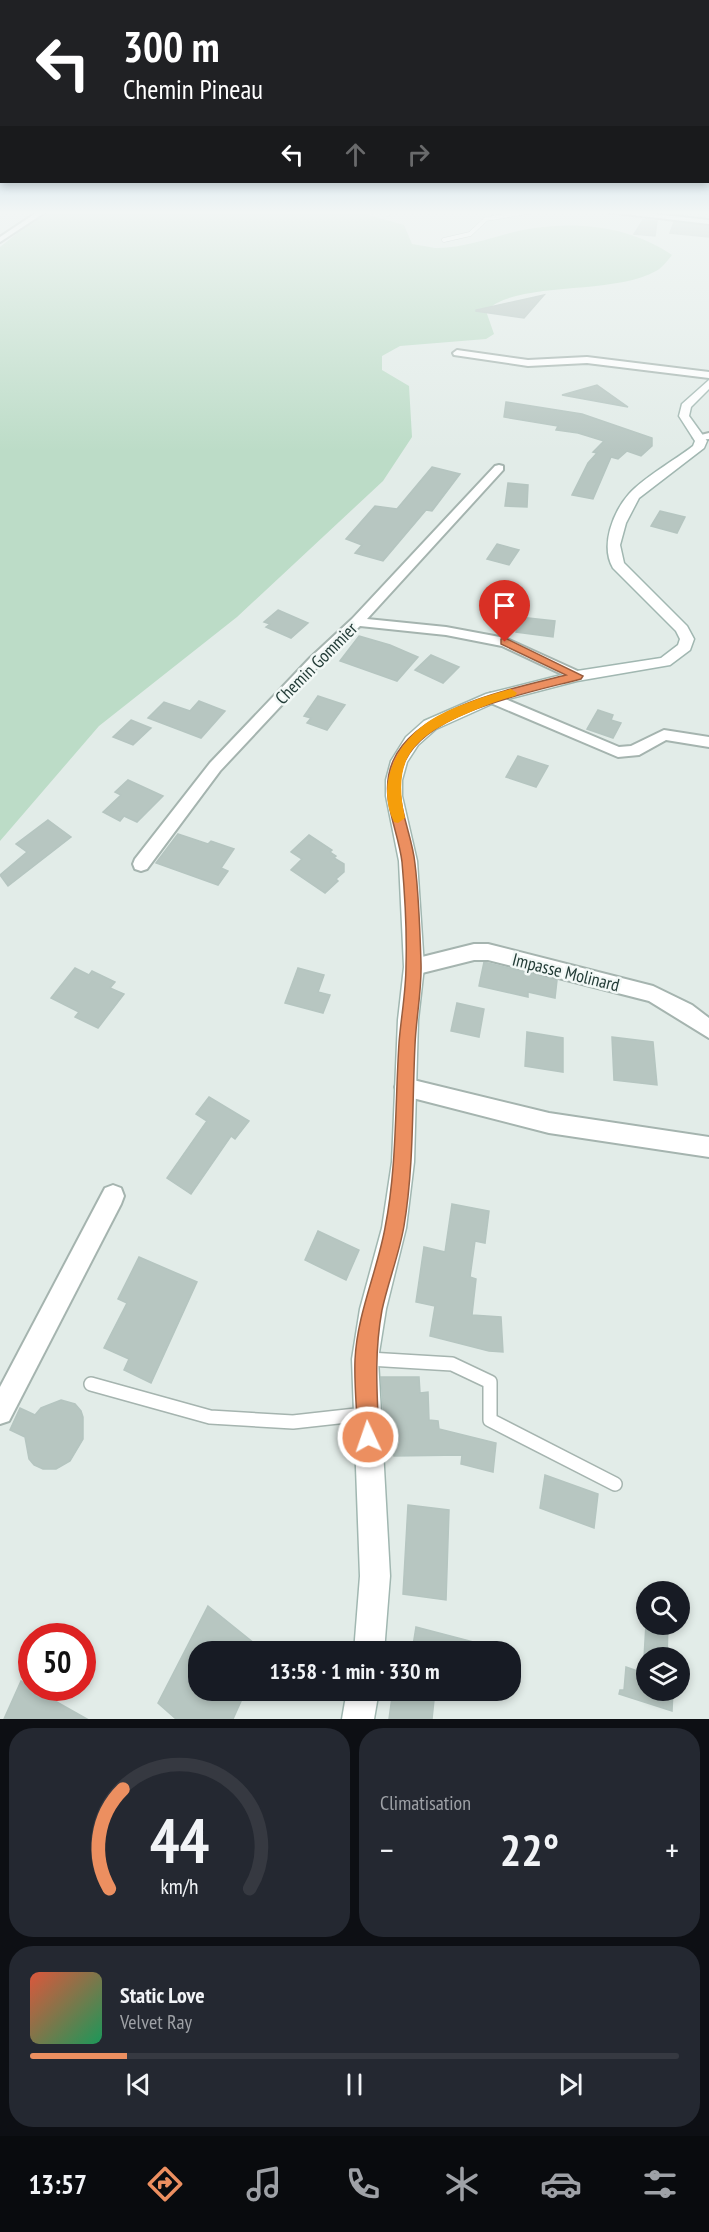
<!DOCTYPE html>
<html lang="fr">
<head>
<meta charset="utf-8">
<style>
	:root { --surface:#171b24; --page:#242831; --text:#f1f3f6; --muted:#9ea1a6; --line:#363941; --accent:#ec8f60 }
	body { margin:0; font-family:"PT Sans Narrow",sans-serif; background:var(--page); color:var(--text); height:100vh; display:flex; flex-direction:column; font-size:22px; white-space:nowrap }
	* { box-sizing:border-box; margin:0 }
	p { font-size:20px; color:var(--muted) }
	.icon { flex:none; width:33px; height:33px; fill:none; stroke:currentColor; stroke-width:2; stroke-linecap:round; stroke-linejoin:round }
	.map { position:relative; height:1719px; overflow:hidden }
	.sheet { display:flex; flex-direction:column; gap:9px; padding:9px; background:#0d0f14; flex:1 }
	.sheet>* { flex:none }
	.guide { position:absolute; left:0px; top:0px; width:710px; height:183px; box-shadow:0 3px 9px #0003; background:#202124; color:#fff; overflow:hidden }
	.buttons { position:absolute; left:636px; top:1581px; display:grid; gap:12px }
	.buttons a { display:grid; place-items:center; width:54px; height:54px; border-radius:50%; background:var(--surface); box-shadow:0 3px 9px #0003; font-size:30px }
	.speed { position:absolute; left:18px; top:1623px; display:flex; gap:12px; font-size:30px; font-weight:700; text-align:center }
	.speed>* { display:grid; place-content:center; width:78px; height:78px; border-radius:50%; background:var(--surface); box-shadow:0 3px 9px #0003; line-height:1 }
	.speed .limit { border:9px solid #d22; background:#fff; color:#111 }
	.pin { position:absolute; display:grid; place-items:center; width:51px; height:51px; color:#fff; margin:-62px -26px; border-radius:50% 50% 50% 0; rotate:-45deg; box-shadow:0 0 6px #0007 }
	.pin .icon { rotate:45deg }
	.me { position:absolute; width:66px; margin:-33px; rotate:357deg; stroke-linejoin:round; filter:drop-shadow(0 0 4px #0008) }
	.turn { display:flex; align-items:center; gap:21px; height:126px; padding:0 24px; font-size:27px }
	.turn .icon { width:78px; height:78px; stroke-width:2.5 }
	.turn b { display:block; font-size:42px; line-height:51px }
	.lanes { display:flex; align-items:center; height:57px; padding:0 24px; background:#0003; justify-content:center; gap:30px; direction:ltr }
	.lanes .off { opacity:.35 }
	.big { font-size:45px; font-weight:800; line-height:1.1 }
	.sheet .widget { flex:1; display:flex; flex-direction:column; justify-content:center; gap:9px; min-width:0; padding:0 21px; border-radius:24px; background:var(--page) }
	.sheet .dial { align-items:center; gap:0 }
	.dial svg { height:156px; overflow:visible; fill:none; stroke:var(--line); stroke-width:7; stroke-linecap:round; text-anchor:middle }
	.dial text { fill:var(--text); stroke:none }
	.song { display:flex; align-items:center; gap:18px }
	.cover { width:72px; height:72px; border-radius:9px; background:linear-gradient(135deg,hsl(10 70% 55%),hsl(150 70% 35%)) }
	.played { height:6px; border-radius:3px; background:linear-gradient(90deg,var(--accent) 15%,var(--line) 15%) }
	.keys { display:flex; justify-content:space-around; direction:ltr }
	.heat { display:flex; justify-content:space-between; align-items:center; font-size:33px; direction:ltr }
	.sheet .tiles { flex:1; display:grid; gap:9px; grid-template-columns:1fr 1fr }
	.widget:last-child { grid-column:span 2 }
	.trip { position:absolute; left:188px; top:1641px; width:333px; height:60px; border-radius:24px; background:var(--surface); box-shadow:0 3px 9px #0003; font-weight:800; line-height:60px; text-align:center }
	.dock { display:flex; height:96px; justify-content:space-around; align-items:center; background:#090b0e; color:var(--muted) }
	.dock .icon { width:42px; height:42px }
	.dock .current { color:var(--accent) }
	.dock b { font-size:27px; color:var(--text) }
	.map>svg:first-child { display:block }
	.green { fill:#bcdcc7 }
	.building { fill:#b7c6c1; stroke:#b5c5c0; stroke-width:1.5 }
	.lines { fill:none; stroke-linecap:round; stroke-linejoin:round }
	.service-far1-casing { stroke:#a5b4af; stroke-width:5 }
	.service-casing { stroke:#a5b4af; stroke-width:16 }
	.minor-casing { stroke:#a5b4af; stroke-width:4 }
	.secondary-casing { stroke:#a1b7b1; stroke-width:3 }
	.service-far1 { stroke:#fff; stroke-width:4 }
	.service { stroke:#fff; stroke-width:13 }
	.minor { fill:#fff; fill-rule:evenodd }
	.secondary { fill:#fff; fill-rule:evenodd }
	.route { fill:#ec8f60; stroke:#995d3e; stroke-width:1.5 }
	.slow { fill:#f59e0b }
	.labels { text-anchor:middle; dominant-baseline:central; stroke-width:5; stroke-linejoin:round; paint-order:stroke }
	.street-label { font-size:18px; fill:#233c37; stroke:#f2f8f6 }
</style>
</head>
<body>
<div class="map">
<svg width="709" height="1719" viewBox="0 0 709 1719">
	<rect width="100%" height="100%" fill="#e2ece8"/>
	<path class="green" d="M45,211H355L404,225L412,244C420,245 428,247 435,248C468,249 503,232 535,228C582,221 633,228 672,255C668,260 662,268 656,271C612,296 516,280 486,311L494,334L486,339L400,346L382,356V370L409,386L412,437L383,481L237,617L99,726L0,841V247Z"/>
	<g class="building">
		<polygon points="643,220 657,221 655,236 634,234"/>
		<polygon points="674,222 709,226 709,237 670,233"/>
		<polygon points="544,295 524,318 476,311 476,310"/>
		<polygon points="597,385 628,407 562,395"/>
		<polygon points="506,402 582,414 652,438 652,446 641,456 627,451 618,459 611,457 593,499 572,495 588,463 597,453 593,452 604,441 578,433 556,430 558,426 504,417"/>
		<polygon points="432,467 460,474 432,511 426,510 383,561 355,553 362,545 346,539 375,506 397,509"/>
		<polygon points="508,483 528,485 527,507 505,506"/>
		<polygon points="660,511 685,517 677,533 651,526"/>
		<polygon points="497,544 519,550 509,565 487,559"/>
		<polygon points="278,610 308,623 291,638 266,627 270,624 264,622"/>
		<polygon points="519,617 555,621 553,637 516,632"/>
		<polygon points="359,636 390,645 418,657 397,681 340,661"/>
		<polygon points="431,655 459,667 443,683 415,670"/>
		<polygon points="318,696 345,705 327,730 307,723 311,718 304,716"/>
		<polygon points="199,701 225,711 201,738 148,718 164,702 190,711"/>
		<polygon points="598,710 613,715 611,720 621,723 613,738 587,729"/>
		<polygon points="131,720 151,728 133,745 113,737"/>
		<polygon points="518,756 548,766 536,787 506,777"/>
		<polygon points="128,780 163,796 137,822 124,816 120,821 103,812 121,795 115,792"/>
		<polygon points="48,820 71,837 8,886 0,875 27,852 16,844"/>
		<polygon points="178,834 208,844 211,841 234,849 221,868 228,871 218,885 156,863"/>
		<polygon points="309,835 332,850 330,852 336,856 334,858 344,864 344,872 336,879 338,881 325,893 291,870 302,859 291,852"/>
		<polygon points="484,962 557,980 555,998 528,992 528,997 479,986"/>
		<polygon points="75,968 89,975 92,971 115,982 110,988 124,994 98,1028 75,1017 79,1012 51,998"/>
		<polygon points="298,968 324,975 318,992 330,995 323,1013 285,1003"/>
		<polygon points="457,1003 484,1009 479,1037 451,1031"/>
		<polygon points="527,1032 563,1038 563,1072 525,1066"/>
		<polygon points="612,1037 653,1042 657,1085 614,1080"/>
		<polygon points="209,1097 249,1121 235,1139 231,1136 191,1194 167,1178 207,1121 196,1114"/>
		<polygon points="452,1204 489,1211 485,1243 475,1241 470,1277 476,1279 472,1315 501,1317 503,1352 489,1351 430,1336 435,1306 416,1302 424,1247 445,1252"/>
		<polygon points="318,1231 359,1250 346,1280 305,1260"/>
		<polygon points="139,1257 197,1282 151,1383 124,1370 129,1359 104,1348 127,1303 118,1299"/>
		<polygon points="381,1377 419,1377 420,1393 428,1392 429,1420 438,1421 439,1429 496,1443 493,1472 461,1464 462,1455 394,1456 392,1421 384,1421"/>
		<polygon points="61,1400 75,1404 81,1411 83,1417 83,1439 70,1461 56,1469 43,1469 34,1465 29,1459 25,1437 10,1430 20,1408 35,1415 41,1408"/>
		<polygon points="545,1475 598,1494 594,1528 540,1508"/>
		<polygon points="408,1505 449,1510 446,1600 403,1594"/>
		<polygon points="208,1606 265,1652 198,1652 198,1690 246,1690 233,1719 176,1719 158,1703"/>
		<polygon points="646,1624 668,1624 667,1658 644,1658"/>
		<polygon points="416,1627 489,1646 489,1652 412,1652"/>
		<polygon points="626,1667 646,1674 646,1690 673,1690 672,1711 619,1694 620,1690 624,1690"/>
		<polygon points="21,1681 32,1688 87,1719 4,1719"/>
		<polygon points="393,1690 435,1690 432,1719 389,1719"/>
	</g>
	<g class="lines">
		<g class="service-far1-casing">
			<g id="service-far1">
				<polyline points="388,214 391,211"/>
				<polyline points="444,240 470,234 486,219 533,211"/>
			</g>
		</g>
		<g class="service-casing">
			<g id="service">
				<polyline points="369,1359 452,1364 490,1382 490,1420 615,1484"/>
				<polyline points="91,1384 210,1417 293,1422 365,1414"/>
			</g>
		</g>
		<g class="minor-casing">
			<g id="minor">
				<polygon points="39,211 47,211 0,242 0,237"/>
				<polygon points="599,211 626,211 709,220 709,224"/>
				<polygon points="457,350 528,360 587,357 709,372 709,378 587,363 528,366 454,355 453,353"/>
				<polygon points="709,433 709,439 698,440 693,437"/>
				<polygon points="499,465 503,466 503,470 367,619 446,627 505,638 582,673 584,676 582,679 572,679 502,646 446,635 360,626 320,664 220,771 147,869 141,871 135,869 133,864 135,859 210,763 310,658 352,619 495,466"/>
				<polygon points="491,693 619,747 631,746 664,730 709,737 709,747 666,740 639,755 618,757 486,701 484,698 486,695"/>
				<polygon points="474,944 488,944 653,986 692,1005 709,1018 709,1038 649,1001 488,960 474,960 414,975 408,973 405,967 408,961 414,959"/>
				<polygon points="405,1078 549,1113 709,1137 709,1157 549,1133 405,1096 398,1094 395,1087 398,1080"/>
				<polygon points="113,1185 121,1188 124,1196 121,1204 9,1421 0,1424 0,1387 105,1188"/>
			</g>
		</g>
		<g class="secondary-casing">
			<g id="secondary">
				<path d="M709,380V389L691,407L689,416L707,441L704,448L639,498L626,523L620,545L624,563L687,626L694,639L690,650L670,665L577,681L496,702L436,729L418,745L407,762L402,780V796L417,861L424,967L418,1020L414,1162L406,1228L386,1309L378,1359L390,1576L384,1652H354L360,1576L352,1359L360,1309L382,1228L392,1162L398,1020L404,967L399,861L386,796V780L391,761L406,737L424,721L486,694L577,671L661,658L678,645L680,639L676,631L613,568C600,546 613,512 629,494C643,478 675,460 693,446L695,441L679,416L682,404Z"/>
				<polygon points="347,1690 379,1690 374,1719 342,1719"/>
			</g>
		</g>
		<use href="#service-far1" class="service-far1"/>
		<use href="#service" class="service"/>
		<use href="#minor" class="minor"/>
		<use href="#secondary" class="secondary"/>
	</g>
	<linearGradient id="sky" x2="0" y2="1"><stop stop-color="#83b8de"/><stop offset="0.47" stop-color="#f2f6f5"/><stop offset="1" stop-color="#f2f6f5" stop-opacity="0"/></linearGradient>
	<rect width="709" height="452" fill="url(#sky)"/>
	<path class="route" d="M505,638L583,676L581,679C532,692 428,711 405,761C390,795 412,830 415,864C419,897 420,930 421,963C422,990 416,1018 415,1045C412,1106 414,1166 404,1226C399,1255 388,1282 382,1310C374,1354 377,1392 379,1437L376,1444L368,1447L361,1444L358,1437C357,1411 354,1385 355,1360C357,1314 377,1272 385,1228C397,1167 395,1105 399,1043C401,1017 406,992 406,966C407,933 405,896 402,862C398,828 378,795 393,761C416,707 515,688 566,675L501,644V639Z"/>
	<path class="slow" d="M511,689L517,693L515,696C495,701 478,709 459,717C409,740 393,763 405,818L398,823L394,822C376,786 395,746 425,724C445,709 487,695 511,689Z"/>
	<g class="labels">
		<g class="street-label">
			<text transform="translate(316 663) rotate(-45)">Chemin Gommier</text>
			<text transform="translate(566 972) rotate(14)">Impasse Molinard</text>
		</g>
	</g>
</svg>
<div class="buttons">
<a><svg class="icon" aria-label="search" viewBox="0 0 24 24"><circle cx="10" cy="10" r="6"/><path d="M15 15l6 6"/></svg></a>
<a><svg class="icon" aria-label="layers" viewBox="0 0 24 24"><path d="M12 4l9 5-9 5-9-5zM3 14l9 5 9-5"/></svg></a>
</div>
<div class="speed"><div class="limit">50</div></div>
<div class="pin" style="left:505px;top:642px;background:#d93025"><svg class="icon" aria-label="arrive" viewBox="0 0 24 24"><path d="M6 21V4h12l-3 4 3 4H6"/></svg></div>
<svg class="me" style="left:368px;top:1437px" viewBox="-20 -20 40 40"><circle r="17" fill="#ec8f60" stroke="#fff" stroke-width="3"/><path d="M0-11L8 9 0 5-8 9z" fill="#fff"/></svg>
<div class="trip">13:58 · 1 min · 330 m</div>
<div class="guide">
<div class="turn"><svg class="icon" aria-label="left" viewBox="0 0 24 24"><path d="M17 20v-9H6M10 6l-5 5 5 5"/></svg><div><b>300 m</b>Chemin Pineau</div></div>
<div class="lanes"><svg class="icon" aria-label="left" viewBox="0 0 24 24"><path d="M17 20v-9H6M10 6l-5 5 5 5"/></svg><svg class="icon off" aria-label="ahead" viewBox="0 0 24 24"><path d="M12 20V5M6 11l6-6 6 6"/></svg><svg class="icon off" aria-label="right" viewBox="0 0 24 24"><path d="M7 20v-9h11M14 6l5 5-5 5"/></svg></div>
</div>
</div>
<section class="sheet">
<div class="tiles">
<div class="widget dial"><svg viewBox="0 0 100 80">
<path d="M14 69A42 42 0 1 1 86 69"/>
<path d="M14 69A42 42 0 0 1 21 18" stroke="#ec8f60"/>
<text x="50" y="56" font-size="32" font-weight="700">44</text>
<text x="50" y="72" font-size="11">km/h</text>
</svg></div>
<div class="widget"><p>Climatisation</p>
<div class="heat"><a>−</a><b class="big">22°</b><a>+</a></div>
</div>
<div class="widget">
<div class="song"><i class="cover"></i><div><b>Static Love</b><p>Velvet Ray</p></div></div>
<div class="played"></div>
<div class="keys"><svg class="icon" aria-label="previous" viewBox="0 0 24 24"><path d="M18 5L8 12l10 7zM5 5v14"/></svg><svg class="icon" aria-label="pause" viewBox="0 0 24 24"><path d="M8 5v14M16 5v14"/></svg><svg class="icon" aria-label="next" viewBox="0 0 24 24"><path d="M6 5l10 7-10 7zM19 5v14"/></svg></div>
</div>
</div>
</section>
<nav class="dock">
<b>13:57</b>
<svg class="icon current" aria-label="directions" viewBox="0 0 24 24"><path d="M12 3l9 9-9 9-9-9zM9 14v-3h6M13 9l2 2-2 2"/></svg>
<svg class="icon" aria-label="music" viewBox="0 0 24 24"><path d="M9 18V5l10-2v13"/><circle cx="6" cy="18" r="3"/><circle cx="16" cy="16" r="3"/></svg>
<svg class="icon" aria-label="phone" viewBox="0 0 24 24"><path d="M5 4h4l2 5-3 2q2 4 5 5l2-3 5 2v4C11 20 4 13 5 4z"/></svg>
<svg class="icon" aria-label="climate" viewBox="0 0 24 24"><path d="M12 3v18M4 7l16 10M4 17L20 7"/></svg>
<svg class="icon" aria-label="car" viewBox="0 0 24 24"><path d="M5 17H2v-5l4-1 3-4h7l3 4 3 1v5h-3M9 17h6M6 11h13"/><circle cx="7" cy="17" r="2"/><circle cx="17" cy="17" r="2"/></svg>
<svg class="icon" aria-label="filters" viewBox="0 0 24 24"><path d="M4 7h16M4 17h16"/><circle cx="9" cy="7" r="2"/><circle cx="15" cy="17" r="2"/></svg>
</nav>
</body>
</html>
